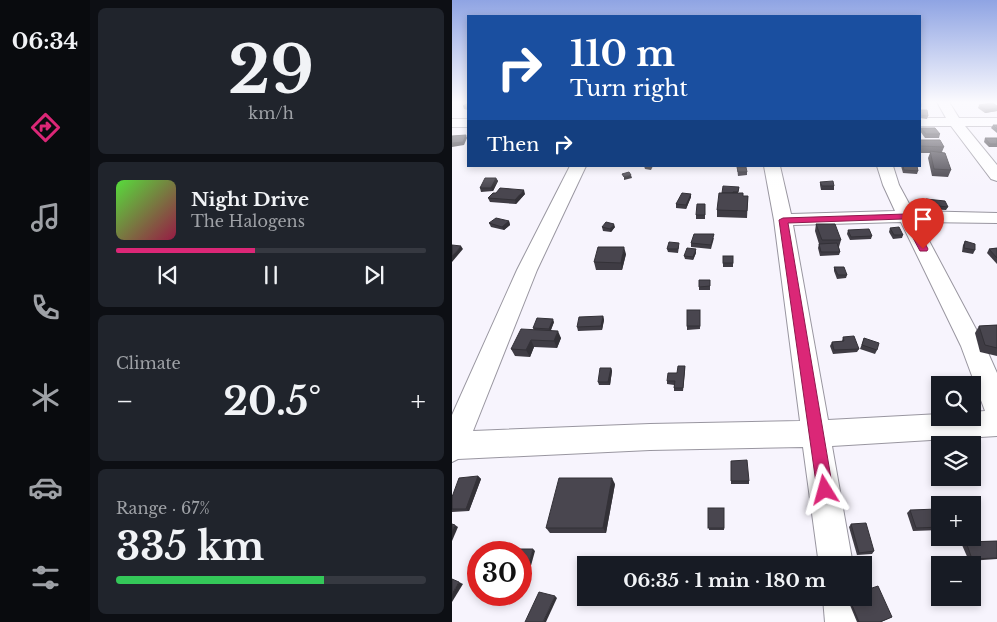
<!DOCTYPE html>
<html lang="en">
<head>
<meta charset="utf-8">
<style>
	:root { --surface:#171b24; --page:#20242c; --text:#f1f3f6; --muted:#9ea1a6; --line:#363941; --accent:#db2777 }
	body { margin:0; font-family:"Libre Baskerville",serif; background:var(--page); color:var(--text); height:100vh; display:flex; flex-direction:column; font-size:19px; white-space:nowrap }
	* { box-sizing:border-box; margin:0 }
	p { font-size:16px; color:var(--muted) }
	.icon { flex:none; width:28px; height:28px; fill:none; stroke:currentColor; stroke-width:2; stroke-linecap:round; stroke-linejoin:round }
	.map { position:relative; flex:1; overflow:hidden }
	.details { display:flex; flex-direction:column; gap:8px; padding:8px; background:#0d0f14; width:362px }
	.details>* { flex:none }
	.hud { position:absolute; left:15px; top:15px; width:454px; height:152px; border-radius:0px; box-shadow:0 2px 8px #0003; background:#1a4fa0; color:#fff; overflow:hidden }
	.buttons { position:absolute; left:479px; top:376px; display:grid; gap:10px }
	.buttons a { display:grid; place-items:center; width:50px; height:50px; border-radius:0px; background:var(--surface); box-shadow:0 2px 8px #0003; font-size:25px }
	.speed { position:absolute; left:15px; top:541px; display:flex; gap:10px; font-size:25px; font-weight:700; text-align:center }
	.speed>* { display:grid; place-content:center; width:65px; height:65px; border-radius:50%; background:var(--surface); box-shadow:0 2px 8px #0003; line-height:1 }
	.speed .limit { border:8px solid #d22; background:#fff; color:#111 }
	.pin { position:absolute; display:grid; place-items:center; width:42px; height:42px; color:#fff; margin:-51px -21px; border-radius:50% 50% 50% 0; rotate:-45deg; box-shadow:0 0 5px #0007 }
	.pin .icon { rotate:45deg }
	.me { position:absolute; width:55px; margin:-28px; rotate:352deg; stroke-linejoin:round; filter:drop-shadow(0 0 4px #0008) }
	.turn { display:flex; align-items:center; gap:18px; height:105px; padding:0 20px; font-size:22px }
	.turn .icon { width:65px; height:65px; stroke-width:2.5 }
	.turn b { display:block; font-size:35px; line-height:42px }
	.then { display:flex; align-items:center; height:48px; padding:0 20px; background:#0003; gap:10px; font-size:19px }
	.big { font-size:38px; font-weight:700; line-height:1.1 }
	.details .card { flex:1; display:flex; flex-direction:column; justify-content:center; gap:8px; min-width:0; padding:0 18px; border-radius:8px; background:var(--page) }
	.details .dial { align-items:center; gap:0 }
	.dial b { font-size:65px; line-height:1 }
	.song { display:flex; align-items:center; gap:15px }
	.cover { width:60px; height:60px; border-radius:8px; background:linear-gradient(135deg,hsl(110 70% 55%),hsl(340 70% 35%)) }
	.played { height:5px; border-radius:2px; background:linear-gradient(90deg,var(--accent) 45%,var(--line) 45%) }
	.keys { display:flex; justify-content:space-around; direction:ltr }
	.heat { display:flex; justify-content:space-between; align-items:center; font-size:28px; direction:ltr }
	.charge { height:8px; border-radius:4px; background:linear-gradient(90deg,#34c759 67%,var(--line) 0) }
	.trip { position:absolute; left:125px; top:556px; width:295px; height:50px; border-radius:0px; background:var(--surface); box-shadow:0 2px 8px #0003; font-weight:700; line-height:50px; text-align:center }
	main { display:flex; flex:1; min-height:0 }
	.menu { display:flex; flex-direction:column; width:90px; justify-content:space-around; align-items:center; background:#090b0e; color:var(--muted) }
	.menu .icon { width:35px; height:35px }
	.menu .on { color:var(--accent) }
	.menu b { font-size:22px; color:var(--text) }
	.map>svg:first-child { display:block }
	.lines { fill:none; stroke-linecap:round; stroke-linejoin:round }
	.street-casing { stroke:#9996a0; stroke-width:2 }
	.street { fill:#fff; fill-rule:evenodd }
	.wall { fill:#3f3c44 }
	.shaded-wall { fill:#333137 }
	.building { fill:#49464f; stroke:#333137 }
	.route { fill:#db2777; stroke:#8e194d }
</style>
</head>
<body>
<main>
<nav class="menu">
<b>06:34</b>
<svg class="icon on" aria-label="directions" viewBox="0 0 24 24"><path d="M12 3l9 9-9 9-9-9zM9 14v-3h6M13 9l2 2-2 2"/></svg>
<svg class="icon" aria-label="music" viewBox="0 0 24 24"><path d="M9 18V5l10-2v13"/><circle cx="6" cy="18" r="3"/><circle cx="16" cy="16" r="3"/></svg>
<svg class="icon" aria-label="phone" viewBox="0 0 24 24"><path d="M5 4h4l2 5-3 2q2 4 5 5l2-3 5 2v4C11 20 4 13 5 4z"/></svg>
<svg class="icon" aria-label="climate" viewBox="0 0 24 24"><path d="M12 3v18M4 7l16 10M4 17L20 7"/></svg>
<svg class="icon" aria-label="car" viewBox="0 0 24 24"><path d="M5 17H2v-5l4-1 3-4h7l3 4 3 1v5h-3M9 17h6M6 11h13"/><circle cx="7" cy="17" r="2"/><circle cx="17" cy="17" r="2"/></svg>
<svg class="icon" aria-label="filters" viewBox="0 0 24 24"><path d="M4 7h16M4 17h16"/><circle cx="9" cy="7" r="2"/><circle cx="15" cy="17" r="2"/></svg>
</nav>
<section class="details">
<div class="card dial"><b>29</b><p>km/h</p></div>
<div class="card">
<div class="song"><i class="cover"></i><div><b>Night Drive</b><p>The Halogens</p></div></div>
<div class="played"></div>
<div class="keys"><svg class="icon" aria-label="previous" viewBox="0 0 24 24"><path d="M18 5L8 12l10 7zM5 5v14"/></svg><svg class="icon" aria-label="pause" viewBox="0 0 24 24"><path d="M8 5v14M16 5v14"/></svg><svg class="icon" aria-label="next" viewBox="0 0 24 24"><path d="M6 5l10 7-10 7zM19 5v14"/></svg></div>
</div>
<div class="card"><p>Climate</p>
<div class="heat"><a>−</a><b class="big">20.5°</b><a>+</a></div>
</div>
<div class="card"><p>Range · 67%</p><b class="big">335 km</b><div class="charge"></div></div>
</section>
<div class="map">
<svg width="545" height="622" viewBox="0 0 545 622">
	<rect width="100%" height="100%" fill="#f7f4fd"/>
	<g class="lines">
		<g class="street-casing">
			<g id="street">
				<polygon points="485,102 497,102 507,118 545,118 545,126 513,126 545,165 545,181 539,179 499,126 468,126 468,118 494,118"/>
				<rect x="0" y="119" width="16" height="8"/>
				<path d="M118,166H134L85,270L21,431L198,424L348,421L322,220L312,166H328L339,214L443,211L431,185L425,166H441L447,185L461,211L545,213V223L467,222L533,346L545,373V436L380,446L401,565H367L351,447L198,450L6,459L0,462V415L65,270ZM449,222L509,346L533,411L520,412V418H488V414L376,420L341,225Z"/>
				<polygon points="371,598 407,598 411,622 373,622"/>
			</g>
		</g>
		<use href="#street" class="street"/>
	</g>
	<g class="wall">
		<polygon points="468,102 471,102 469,108 468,108"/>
		<polygon points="16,103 16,110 12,109 11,106"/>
		<polygon points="527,105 545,106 545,111 533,113 526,108"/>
		<polygon points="468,110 476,116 475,119 468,118"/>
		<polygon points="541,125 545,125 545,133 539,128"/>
		<polygon points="469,128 488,134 487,138 473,138 468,131"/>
		<polygon points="533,138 545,138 545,147 537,147 532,142"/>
		<polygon points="468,140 492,147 490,152 499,170 496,177 480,176 476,158 478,153 468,153"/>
		<polygon points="192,166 201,166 199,170 193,169"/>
		<polygon points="449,166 465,166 466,171 465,174 451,173"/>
		<polygon points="285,167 295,172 295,175 286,176"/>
		<polygon points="44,178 46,181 41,191 29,192 28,188"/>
		<polygon points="368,182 382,186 382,190 369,190 368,185"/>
		<polygon points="287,187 286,193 291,196 296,196 295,218 265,217 265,210 270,193"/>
		<polygon points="73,194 64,204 38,202 36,198"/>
		<polygon points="239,194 239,197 234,209 224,208 224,204"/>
		<polygon points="474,199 496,207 494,210 474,209 472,203"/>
		<polygon points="253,204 253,219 244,219 244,215"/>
		<polygon points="57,221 58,225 52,230 39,227 37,223"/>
		<polygon points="364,224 389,240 387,247 388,252 387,255 368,256 366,248 367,244 363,231"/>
		<polygon points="150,227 163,227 159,232 151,231"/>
		<polygon points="438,228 451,235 450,238 441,239 437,232"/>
		<polygon points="396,230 420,236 419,239 398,240 395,234"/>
		<polygon points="262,238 259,249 239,247 239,243"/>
		<polygon points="513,241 523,250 521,254 510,252 511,245"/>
		<polygon points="227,246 226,253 216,252 215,249"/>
		<polygon points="545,248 545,264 535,253 537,249"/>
		<polygon points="244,253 241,260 233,259 232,256"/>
		<polygon points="174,254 170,270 144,270 142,262"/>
		<rect x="271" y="256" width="10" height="11"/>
		<polygon points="382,267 395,275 394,278 385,279 382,271"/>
		<polygon points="258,280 258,290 247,290 247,287"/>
		<polygon points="248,310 248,329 235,330 235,326"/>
		<polygon points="151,316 152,320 150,330 126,331 125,327"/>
		<polygon points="102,322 99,330 109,338 105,348 82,347 78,357 63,356 59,349 82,330 81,328"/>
		<polygon points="545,325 545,356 528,352 523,333 527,326"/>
		<polygon points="391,337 407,349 405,352 381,354 378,346 380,342 390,341"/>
		<polygon points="412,338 425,350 423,354 408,349"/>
		<polygon points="233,366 233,370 231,391 222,391 222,385 215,384 215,381"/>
		<polygon points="159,368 160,371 158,385 147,385 146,382"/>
		<polygon points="279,461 297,481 297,484 279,484"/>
		<polygon points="26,476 29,479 17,511 0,512 0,497"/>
		<polygon points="163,484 154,533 98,533 94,528"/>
		<polygon points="256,508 272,508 272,530 257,530"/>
		<polygon points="458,510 488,514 488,530 461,531 455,513"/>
		<polygon points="399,524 422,551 420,554 405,555 397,527"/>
		<polygon points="545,541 545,559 517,561 510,545 514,542"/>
		<polygon points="395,598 411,598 440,617 429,622 405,622"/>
	</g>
	<g class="shaded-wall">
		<polygon points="545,108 545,111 533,113 534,110"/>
		<polygon points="14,135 15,138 12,145 0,147 0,143"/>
		<polygon points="179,175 180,178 172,180 172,177"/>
		<polygon points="44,178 46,181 41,191 39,188"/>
		<polygon points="72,190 73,194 64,204 63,200"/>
		<polygon points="239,194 239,197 234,209 234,205"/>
		<polygon points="57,221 58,225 52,230 50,227"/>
		<polygon points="162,224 163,227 159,232 158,229"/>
		<polygon points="9,246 11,249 0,262 0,256"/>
		<polygon points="172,247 174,254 170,270 169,263"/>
		<polygon points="244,249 244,253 241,260 241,257"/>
		<polygon points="151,316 152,320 150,330 149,326"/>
		<polygon points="101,319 102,322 98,332 97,329"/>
		<polygon points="106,331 109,338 105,348 102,341"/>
		<polygon points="79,340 82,347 78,357 74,350"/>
		<polygon points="159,368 160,371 158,385 156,382"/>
		<polygon points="26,476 29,479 17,511 14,509"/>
		<polygon points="160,478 163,484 154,533 151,528"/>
		<polygon points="3,525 6,527 0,541 0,531"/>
		<polygon points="81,549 83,551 74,584 71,582"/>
		<polygon points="7,582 11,584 0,602 0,594"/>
		<polygon points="103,596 105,598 94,622 91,622"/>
	</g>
	<g class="building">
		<polygon points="16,103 16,107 11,106"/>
		<polygon points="541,103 545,106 545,108 534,110 527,105"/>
		<polygon points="468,110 475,110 476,116 468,115"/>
		<polygon points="541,125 545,125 545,129"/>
		<polygon points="469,128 483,128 488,134 474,134"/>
		<polygon points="14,135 11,142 0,143 0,136"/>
		<polygon points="533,138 545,138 545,144 538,144"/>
		<polygon points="468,140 488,140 492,147 468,146"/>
		<polygon points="478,151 493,153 499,170 482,169"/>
		<polygon points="451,166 465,166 466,171 452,170"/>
		<polygon points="285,167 294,167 295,172 286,172"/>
		<polygon points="177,172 179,175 172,177 170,174"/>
		<polygon points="33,178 44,178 39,188 28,188"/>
		<polygon points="381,181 382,186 370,186 368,182"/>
		<polygon points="271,186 287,187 286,192 281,192 281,193 270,193"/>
		<polygon points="48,188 72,190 63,200 36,198 41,193 44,193"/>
		<polygon points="230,193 239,194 234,205 224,204"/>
		<polygon points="267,193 291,193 291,196 296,196 295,211 265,210"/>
		<polygon points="474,199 493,201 496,207 476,205"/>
		<polygon points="245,204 253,204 253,215 244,215"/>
		<polygon points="44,218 57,221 50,227 37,223"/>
		<polygon points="154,222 162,224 158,229 150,227"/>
		<polygon points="364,224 383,224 389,240 370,240"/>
		<polygon points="447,227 451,235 442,235 438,228"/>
		<polygon points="417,229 420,236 399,237 396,230"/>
		<polygon points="242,234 262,234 259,245 239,243"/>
		<polygon points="513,241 523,244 523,250 512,248"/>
		<polygon points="217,242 227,243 226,249 215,249"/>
		<polygon points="385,243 388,252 369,252 367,244"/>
		<polygon points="0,245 9,246 0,256"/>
		<polygon points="146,247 172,247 169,263 142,262"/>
		<polygon points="235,248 244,249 241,257 232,256"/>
		<polygon points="545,248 545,258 537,249"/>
		<rect x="271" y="256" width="10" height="7"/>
		<polygon points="382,267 392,267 395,275 386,275"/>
		<polygon points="247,280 258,280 258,286 247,287"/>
		<rect x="235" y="310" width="13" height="16"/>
		<polygon points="151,316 149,326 125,327 127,317"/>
		<polygon points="85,318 101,319 97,329 81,328"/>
		<polygon points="545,325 545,348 533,345 527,326"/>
		<polygon points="69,329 106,331 102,341 79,340 74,350 59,349"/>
		<polygon points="402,336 407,349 382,350 380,342 392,341 391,337"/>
		<polygon points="412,338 427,343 425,350 410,345"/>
		<polygon points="226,366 233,366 231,388 222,388 223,381 215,381 216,373 225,373"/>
		<polygon points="148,368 159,368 156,382 146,382"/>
		<polygon points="295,460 297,481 279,481 279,461"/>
		<polygon points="26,476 14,509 0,509 0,497 7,478"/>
		<polygon points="107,478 160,478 151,528 94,528"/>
		<rect x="256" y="508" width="16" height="20"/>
		<polygon points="486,509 488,514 488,527 464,528 458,510"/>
		<polygon points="414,523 422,551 407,553 399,524"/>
		<polygon points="0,524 3,525 0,531"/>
		<polygon points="545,541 545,558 520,559 514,542"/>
		<polygon points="66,549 81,549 71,582 69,582 69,552 64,552"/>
		<polygon points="0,579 7,582 0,594"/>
		<polygon points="426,586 440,617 428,622 407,622 397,598 411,598 411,591"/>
		<polygon points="87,592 103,596 91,622 73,622"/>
	</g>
	<linearGradient id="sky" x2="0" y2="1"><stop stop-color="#8fa4e3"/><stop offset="0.54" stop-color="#fbfafe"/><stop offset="1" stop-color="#fbfafe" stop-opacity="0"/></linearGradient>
	<rect width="545" height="189" fill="url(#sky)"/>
	<polygon class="route" points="454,214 459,216 476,249 475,251 468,251 451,219 336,223 381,490 379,496 373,498 368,496 365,490 327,220 331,218"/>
</svg>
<div class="buttons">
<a><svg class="icon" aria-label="search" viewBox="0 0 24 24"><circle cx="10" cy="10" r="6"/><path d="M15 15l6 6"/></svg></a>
<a><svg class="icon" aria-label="layers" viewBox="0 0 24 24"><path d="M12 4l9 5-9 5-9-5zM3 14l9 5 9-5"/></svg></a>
<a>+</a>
<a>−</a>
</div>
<div class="speed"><div class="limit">30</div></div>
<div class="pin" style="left:471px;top:249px;background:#d93025"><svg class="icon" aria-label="arrive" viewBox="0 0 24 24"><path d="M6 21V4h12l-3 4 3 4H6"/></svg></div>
<svg class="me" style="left:373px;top:490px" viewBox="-20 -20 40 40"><path d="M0-17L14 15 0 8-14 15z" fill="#db2777" stroke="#fff" stroke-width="4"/></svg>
<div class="trip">06:35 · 1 min · 180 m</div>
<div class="hud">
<div class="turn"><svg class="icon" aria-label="right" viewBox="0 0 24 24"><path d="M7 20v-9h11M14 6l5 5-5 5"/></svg><div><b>110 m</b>Turn right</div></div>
<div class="then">Then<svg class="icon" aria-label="right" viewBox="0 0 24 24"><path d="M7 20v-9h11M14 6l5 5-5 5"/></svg></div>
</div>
</div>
</main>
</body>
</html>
